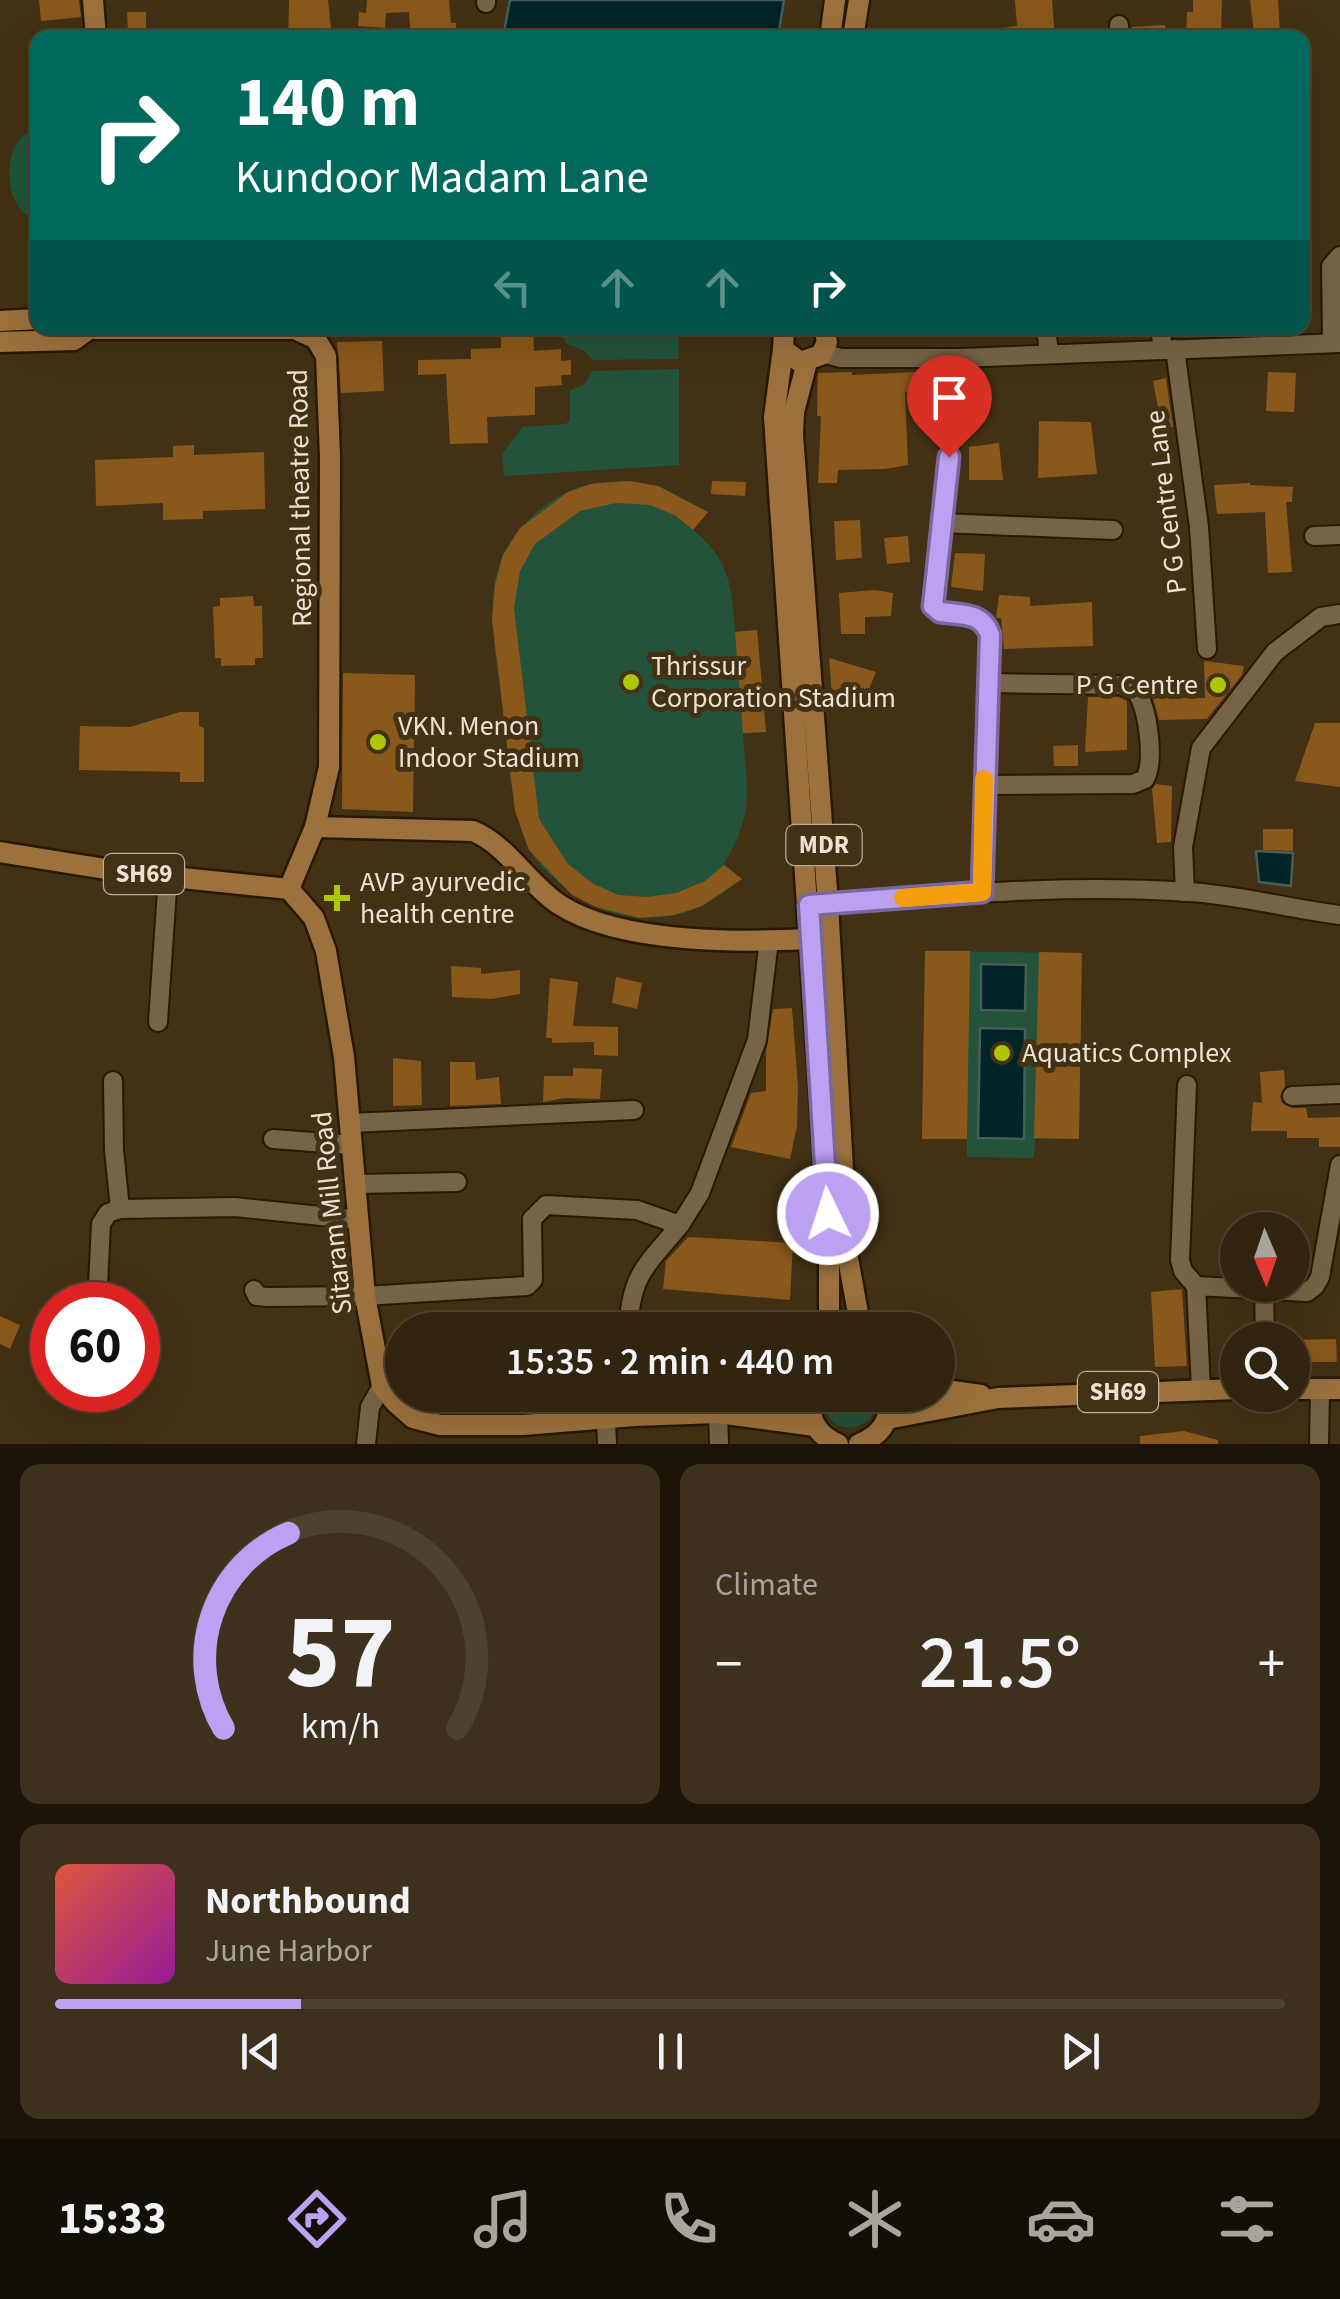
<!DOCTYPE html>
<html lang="en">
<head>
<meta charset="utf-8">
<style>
	:root { --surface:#32250f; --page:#3d311d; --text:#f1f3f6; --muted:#a8a59e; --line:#4d422f; --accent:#bca0f2 }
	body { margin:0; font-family:"Source Sans 3",sans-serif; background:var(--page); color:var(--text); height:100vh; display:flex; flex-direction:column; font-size:38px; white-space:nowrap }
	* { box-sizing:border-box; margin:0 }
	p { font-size:32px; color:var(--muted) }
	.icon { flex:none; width:55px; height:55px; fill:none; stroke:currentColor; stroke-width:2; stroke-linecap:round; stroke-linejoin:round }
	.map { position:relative; height:1444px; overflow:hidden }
	.sheet { display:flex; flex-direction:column; gap:20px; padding:20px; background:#1c1408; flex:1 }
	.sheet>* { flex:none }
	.top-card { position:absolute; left:30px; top:30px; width:1280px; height:305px; border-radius:20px; box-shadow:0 10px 40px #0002,0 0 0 2px var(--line); background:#00695c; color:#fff; overflow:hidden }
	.needle { width:65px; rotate:178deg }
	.fabs { position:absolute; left:1220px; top:1212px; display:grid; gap:20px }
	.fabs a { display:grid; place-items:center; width:90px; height:90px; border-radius:50%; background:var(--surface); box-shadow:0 10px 40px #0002,0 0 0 2px var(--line); font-size:50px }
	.speed { position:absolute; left:30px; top:1282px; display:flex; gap:20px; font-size:50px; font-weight:700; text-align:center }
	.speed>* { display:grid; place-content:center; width:130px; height:130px; border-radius:50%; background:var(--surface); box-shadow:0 10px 40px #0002,0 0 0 2px var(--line); line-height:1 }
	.speed .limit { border:15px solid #d22; background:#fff; color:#111 }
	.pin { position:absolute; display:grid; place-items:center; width:85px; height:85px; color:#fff; margin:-102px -42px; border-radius:50% 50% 50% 0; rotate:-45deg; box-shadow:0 0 10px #0007 }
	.pin .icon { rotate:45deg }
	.me { position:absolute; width:110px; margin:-55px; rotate:356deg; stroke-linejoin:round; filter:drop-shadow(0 0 8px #0008) }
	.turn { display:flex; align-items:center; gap:35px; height:210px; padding:0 40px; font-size:45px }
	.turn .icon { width:130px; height:130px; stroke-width:2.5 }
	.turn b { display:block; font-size:70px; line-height:85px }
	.lanes { display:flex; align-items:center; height:95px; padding:0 40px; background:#0003; justify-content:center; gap:50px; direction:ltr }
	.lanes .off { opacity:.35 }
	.big { font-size:75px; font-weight:600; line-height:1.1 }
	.sheet .widget { flex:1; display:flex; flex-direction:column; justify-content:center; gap:15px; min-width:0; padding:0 35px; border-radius:20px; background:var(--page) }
	.sheet .dial { align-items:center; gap:0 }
	.dial svg { height:260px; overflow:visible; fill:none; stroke:var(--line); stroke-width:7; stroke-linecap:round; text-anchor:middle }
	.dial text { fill:var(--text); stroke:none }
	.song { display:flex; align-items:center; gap:30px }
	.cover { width:120px; height:120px; border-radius:15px; background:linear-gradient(135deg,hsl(10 70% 55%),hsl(300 70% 35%)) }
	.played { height:10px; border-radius:5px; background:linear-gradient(90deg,var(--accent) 20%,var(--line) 20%) }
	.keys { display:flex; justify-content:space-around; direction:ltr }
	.heat { display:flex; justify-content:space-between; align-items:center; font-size:55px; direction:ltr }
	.sheet .tiles { flex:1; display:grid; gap:20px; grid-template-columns:1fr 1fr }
	.widget:last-child { grid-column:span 2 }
	.trip { position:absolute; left:385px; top:1312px; width:570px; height:100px; border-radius:50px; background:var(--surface); box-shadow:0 10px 40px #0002,0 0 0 2px var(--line); font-weight:600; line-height:100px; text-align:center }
	.tabs { display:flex; height:160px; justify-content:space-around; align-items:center; background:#140f06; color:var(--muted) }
	.tabs .icon { width:70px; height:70px }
	.tabs .current { color:var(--accent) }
	.tabs b { font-size:45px; color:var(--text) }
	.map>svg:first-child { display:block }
	.green { fill:#23533a }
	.water { fill:#012426; stroke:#485d5a; stroke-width:2.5 }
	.building { fill:#8a581a }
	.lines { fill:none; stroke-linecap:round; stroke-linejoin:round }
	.minor-casing { stroke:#281900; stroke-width:22 }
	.major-casing { stroke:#281900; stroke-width:25 }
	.minor { stroke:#776446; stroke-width:18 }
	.major { stroke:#9c713d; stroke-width:20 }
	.route-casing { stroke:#7a689d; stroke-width:25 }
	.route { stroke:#bca0f2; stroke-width:18 }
	.slow { stroke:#f59e0b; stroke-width:18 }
	.poi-dot { fill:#afc505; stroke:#423114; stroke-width:4 }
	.labels { text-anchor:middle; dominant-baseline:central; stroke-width:10; stroke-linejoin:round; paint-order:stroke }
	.shield { fill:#423114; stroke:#baad99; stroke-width:2.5 }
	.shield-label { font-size:25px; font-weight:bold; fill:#ede2d2 }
	.street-label { font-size:28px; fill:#ede2d2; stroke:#423114 }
	.poi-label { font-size:28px; fill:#ede2d2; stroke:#423114; text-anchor:start }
</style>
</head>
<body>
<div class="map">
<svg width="1340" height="1444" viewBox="0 0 1340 1444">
	<rect width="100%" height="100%" fill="#423114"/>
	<g class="green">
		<path d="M37,130L38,219H37C0,212 0,134 37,130Z"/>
		<polygon points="558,328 678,328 679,359 593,360 583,350 567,344"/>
		<polygon points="679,369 679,465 504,476 502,454 523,427 565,424 570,421 570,390 584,385 593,371"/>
		<path d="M629,481L659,486L708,512L693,530C730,559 732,588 735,632L757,630L766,732L743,734C747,792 755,811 724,864L742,879C729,888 717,897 704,905C659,928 598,919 562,885C549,874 534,861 527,845C509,801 508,751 502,703C497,655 482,599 504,553C520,521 556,491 591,484C603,481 617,482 629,481Z"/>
		<polygon points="925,951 1082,953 1079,1139 1035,1139 1034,1158 967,1157 967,1139 922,1139"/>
		<path d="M827,1395H873L872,1416C852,1438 818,1426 827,1395Z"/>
	</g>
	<g class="water">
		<polygon points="510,0 784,0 778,37 503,37"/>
		<polygon points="1256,851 1293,853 1291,886 1259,882"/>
		<polygon points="981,964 1026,965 1025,1011 981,1010"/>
		<polygon points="980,1028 1025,1029 1024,1139 978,1138"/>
	</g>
	<g class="building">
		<polygon points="39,0 79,0 81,17 41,21"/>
		<polygon points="289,0 328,0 332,38 288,38"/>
		<polygon points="367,0 449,0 451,23 456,23 457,38 411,38 409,12 386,13 385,28 358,26 359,12 366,13"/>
		<polygon points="1015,0 1052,0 1055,38 988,38 987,30 1017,26"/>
		<polygon points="1193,0 1222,0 1221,38 1186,38 1187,12 1193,12"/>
		<polygon points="1250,0 1278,0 1280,33 1254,33"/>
		<polygon points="127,12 146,12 146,31 128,31"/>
		<polygon points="1165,25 1166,38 1132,38 1132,27"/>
		<polygon points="501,328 533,328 534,351 561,349 561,361 571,360 571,375 561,375 562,385 535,387 535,415 487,417 488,443 450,444 446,374 418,375 418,360 471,359 471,349 501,348"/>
		<polygon points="382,341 384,391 341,393 337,342"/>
		<polygon points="852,372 852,375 916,372 930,385 930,396 905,392 908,465 885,469 838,470 837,483 818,483 821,416 817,416 818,373"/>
		<polygon points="1268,372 1296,373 1294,412 1266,411"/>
		<polygon points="1166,378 1173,427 1162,429 1153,381"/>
		<polygon points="1039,421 1091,422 1097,474 1038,478"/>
		<polygon points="999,443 1003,480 969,480 969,447"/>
		<polygon points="194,445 194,455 264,452 265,509 203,511 203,519 163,520 163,503 96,506 95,460 173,457 173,446"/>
		<polygon points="629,481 658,486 708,512 693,530 676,516 651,505 616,503 580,511 535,544 520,571 514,608 539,819 568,864 592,883 618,895 647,897 676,893 705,881 724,865 742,879 702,906 674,915 640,918 596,907 572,895 529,850 515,811 492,619 495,585 503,555 520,528 568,492 591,484"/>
		<polygon points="712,481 746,482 745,496 711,494"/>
		<polygon points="1250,483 1250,485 1293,487 1292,502 1286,502 1292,572 1268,573 1265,512 1217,514 1214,485"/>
		<polygon points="860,520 862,558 836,560 834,521"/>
		<polygon points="908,536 910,562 887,564 884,538"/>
		<polygon points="955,553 985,554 983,591 951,587"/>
		<polygon points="875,590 893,593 891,616 865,617 865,634 841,634 839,593"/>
		<polygon points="999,595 1030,597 1030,606 1092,602 1093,646 1004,649 1001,618 996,618"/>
		<polygon points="253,596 254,606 262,606 263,658 255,658 255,665 221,666 221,658 215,658 213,607 220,606 220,598"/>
		<polygon points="757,630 766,732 743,733 735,632"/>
		<polygon points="829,658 876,672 861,709 832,696"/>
		<polygon points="1204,661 1244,666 1242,675 1207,719 1159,720 1153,698 1205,698"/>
		<polygon points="343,673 415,675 413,812 342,809"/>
		<polygon points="1088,697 1118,697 1127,701 1127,750 1085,752"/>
		<polygon points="180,712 199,712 199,726 204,728 204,782 180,782 180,772 79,770 80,726 130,727"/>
		<polygon points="1315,723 1340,723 1340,787 1295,781"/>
		<polygon points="1078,745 1078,766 1054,766 1053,746"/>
		<polygon points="1156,784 1172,786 1171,842 1157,843 1152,789"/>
		<polygon points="1263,829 1293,829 1293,851 1263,850"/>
		<polygon points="925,951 970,951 967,1139 922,1139"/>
		<polygon points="1039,952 1082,953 1079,1139 1034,1138"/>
		<polygon points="451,966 481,968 481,974 520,970 520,994 491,999 452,997"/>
		<polygon points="616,977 642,983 637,1009 612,1003"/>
		<polygon points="550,978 578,982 573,1026 618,1027 618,1056 594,1055 594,1042 552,1043 552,1038 546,1038"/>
		<polygon points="792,1008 798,1087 797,1126 790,1159 731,1147 751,1093 766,1091 766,1052 773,1009"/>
		<polygon points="393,1058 421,1061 422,1105 393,1106"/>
		<polygon points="450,1062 475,1062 476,1080 499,1077 501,1104 450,1106"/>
		<polygon points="573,1068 602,1069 600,1099 564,1098 543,1102 544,1076 573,1076"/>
		<polygon points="1284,1070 1285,1086 1280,1096 1282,1103 1292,1108 1306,1108 1308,1118 1340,1117 1340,1147 1319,1147 1319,1138 1287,1138 1287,1131 1251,1131 1253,1102 1262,1103 1260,1072"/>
		<polygon points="688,1237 793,1243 790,1300 663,1289 666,1261"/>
		<polygon points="1182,1289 1187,1366 1155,1367 1151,1292"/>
		<polygon points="0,1316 20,1325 10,1349 0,1344"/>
		<polygon points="1336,1339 1337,1362 1292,1362 1292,1340"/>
		<polygon points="1184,1431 1218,1440 1218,1444 1140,1444 1140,1436"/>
	</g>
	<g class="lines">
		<g class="minor-casing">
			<g id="minor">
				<polyline points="486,3 486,0"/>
				<polyline points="1119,25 1120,38"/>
				<polyline points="1046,328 1049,353"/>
				<polyline points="1160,328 1163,349"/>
				<polyline points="1332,343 1331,266 1340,256"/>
				<polyline points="1175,349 1199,527 1207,649"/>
				<polyline points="822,353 841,358 960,358 1340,343"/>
				<path d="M960,358L932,595L933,606L940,612C962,615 982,612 989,635L982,892"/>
				<polyline points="941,523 1113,530"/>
				<polyline points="1314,536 1340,535"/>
				<path d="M984,785L1133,784L1145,779C1155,760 1148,709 1136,691L1121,685L990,683"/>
				<polyline points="1185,892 1183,847 1201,748 1275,652 1321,617 1340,614"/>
				<path d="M809,905C936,896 1063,883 1189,892C1240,895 1290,909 1340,915"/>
				<polyline points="158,1022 168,875"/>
				<polyline points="113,1081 114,1150 120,1209"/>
				<polyline points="1187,1085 1180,1260 1183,1271 1196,1286"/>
				<polyline points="1292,1096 1340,1094"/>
				<polyline points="350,1123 634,1110"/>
				<polyline points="273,1139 352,1145"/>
				<polyline points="356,1184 457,1182"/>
				<polyline points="680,1225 700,1193 757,1040 769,940"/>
				<polyline points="1264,1289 1265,1340"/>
				<path d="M254,1290L257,1296L267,1297L365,1296L527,1286L533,1280L532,1219L546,1205L637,1210L680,1225C646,1266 631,1274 628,1330"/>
				<polyline points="97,1305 101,1224 108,1213 120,1209 235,1207 359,1220"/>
				<polyline points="1201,1388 1196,1286 1307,1292 1315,1286 1320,1277 1340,1165"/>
				<polyline points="93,1393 93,1390"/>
				<polyline points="632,1395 634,1416"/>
				<polyline points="718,1413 719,1444"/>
				<polyline points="606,1419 607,1444"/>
				<polyline points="366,1444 370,1407 382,1386"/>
				<polyline points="1319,1444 1320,1389"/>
			</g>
		</g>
		<g class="major-casing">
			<g id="major">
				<polyline points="93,0 96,38"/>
				<polyline points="830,38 835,0"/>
				<polyline points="853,38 859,0"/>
				<polyline points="0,321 38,319"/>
				<polyline points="784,328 783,349 800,362 821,355 827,342 824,328"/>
				<polyline points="89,329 295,329 316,339 326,356 330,457 329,767 315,827 289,889"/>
				<polyline points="0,342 74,340 89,329"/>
				<polyline points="783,349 774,417 829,1230 829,1330"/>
				<polyline points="807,362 794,412 793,435 828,904 848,1258 861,1330"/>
				<path d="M315,827L473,831C507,845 528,884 560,905C622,945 750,943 823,938"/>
				<polyline points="0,852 124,872 289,889 314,918 326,951 344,1057 365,1296 382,1386 395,1402 413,1418 440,1425 523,1425 634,1416 718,1413 815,1426"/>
				<polyline points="938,1389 981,1395"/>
				<polyline points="1292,1389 1340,1389"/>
				<path d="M811,1395C808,1418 816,1435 838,1444"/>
				<polyline points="730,1410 782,1395"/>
				<polyline points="887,1419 998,1398 1238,1389"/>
				<path d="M859,1444C882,1435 892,1419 888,1395"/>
			</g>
		</g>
		<use href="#minor" class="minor"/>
		<use href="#major" class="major"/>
	</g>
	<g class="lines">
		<g class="route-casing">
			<path id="route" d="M828,1214L809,905L982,892L990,635C982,612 962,615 940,612L933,606L949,457"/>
		</g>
		<use href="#route" class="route"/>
		<polyline class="slow" points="903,898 982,892 984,779"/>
	</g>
	<g class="poi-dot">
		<circle cx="631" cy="682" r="10"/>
		<circle cx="1218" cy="685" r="10"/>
		<circle cx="378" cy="742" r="10"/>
		<path d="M332 883h10v10h10v10h-10v10h-10v-10h-10v-10h10z"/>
		<circle cx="1002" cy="1053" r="10"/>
	</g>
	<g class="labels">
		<g class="shield">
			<rect x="786.5" y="825" width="75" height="40" rx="8"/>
			<rect x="104" y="854" width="80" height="40" rx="8"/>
			<rect x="1078" y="1372" width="80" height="40" rx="8"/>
		</g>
		<g class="shield-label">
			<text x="824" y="845">MDR</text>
			<text x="144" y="874">SH69</text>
			<text x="1118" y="1392">SH69</text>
		</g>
		<g class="street-label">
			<text transform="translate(300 498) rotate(-91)">Regional theatre Road</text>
			<text transform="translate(1166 502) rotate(-97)">P G Centre Lane</text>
			<text transform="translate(332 1213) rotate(-96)">Sitaram Mill Road</text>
		</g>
		<g class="poi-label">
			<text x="651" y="666">Thrissur<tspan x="651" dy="32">Corporation Stadium</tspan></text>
			<text x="1198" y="685" text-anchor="end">P G Centre</text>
			<text x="398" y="726">VKN. Menon<tspan x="398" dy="32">Indoor Stadium</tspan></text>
			<text x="360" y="882">AVP ayurvedic<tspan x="360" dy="32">health centre</tspan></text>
			<text x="1022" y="1053">Aquatics Complex</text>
		</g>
	</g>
</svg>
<div class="fabs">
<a><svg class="needle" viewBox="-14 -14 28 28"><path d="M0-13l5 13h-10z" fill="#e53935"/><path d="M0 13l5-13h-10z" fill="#a8a59e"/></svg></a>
<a><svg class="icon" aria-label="search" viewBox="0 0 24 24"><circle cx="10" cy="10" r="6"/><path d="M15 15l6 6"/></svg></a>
</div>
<div class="speed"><div class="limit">60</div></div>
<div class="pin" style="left:949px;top:457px;background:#d93025"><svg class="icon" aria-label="arrive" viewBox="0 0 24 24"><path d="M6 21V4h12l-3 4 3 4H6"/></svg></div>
<svg class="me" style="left:828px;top:1214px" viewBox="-20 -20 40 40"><circle r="17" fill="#bca0f2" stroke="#fff" stroke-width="3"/><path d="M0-11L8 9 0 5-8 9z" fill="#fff"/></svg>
<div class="trip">15:35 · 2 min · 440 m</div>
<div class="top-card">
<div class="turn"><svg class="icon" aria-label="right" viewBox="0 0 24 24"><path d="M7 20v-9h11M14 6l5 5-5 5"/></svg><div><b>140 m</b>Kundoor Madam Lane</div></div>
<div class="lanes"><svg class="icon off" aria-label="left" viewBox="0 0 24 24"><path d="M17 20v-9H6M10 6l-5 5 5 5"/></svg><svg class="icon off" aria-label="ahead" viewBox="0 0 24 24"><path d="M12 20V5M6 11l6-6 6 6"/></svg><svg class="icon off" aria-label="ahead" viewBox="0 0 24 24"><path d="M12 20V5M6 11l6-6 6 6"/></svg><svg class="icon" aria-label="right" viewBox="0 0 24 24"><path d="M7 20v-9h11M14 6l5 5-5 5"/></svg></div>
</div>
</div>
<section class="sheet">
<div class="tiles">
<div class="widget dial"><svg viewBox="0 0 100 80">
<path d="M14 69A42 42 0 1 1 86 69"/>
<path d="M14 69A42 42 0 0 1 34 9" stroke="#bca0f2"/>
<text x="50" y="56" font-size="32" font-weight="700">57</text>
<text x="50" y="72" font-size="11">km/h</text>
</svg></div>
<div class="widget"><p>Climate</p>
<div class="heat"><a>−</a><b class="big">21.5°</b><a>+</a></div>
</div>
<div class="widget">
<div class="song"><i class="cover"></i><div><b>Northbound</b><p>June Harbor</p></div></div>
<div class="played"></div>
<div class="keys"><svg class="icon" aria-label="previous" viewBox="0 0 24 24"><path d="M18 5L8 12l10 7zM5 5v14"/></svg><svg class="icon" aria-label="pause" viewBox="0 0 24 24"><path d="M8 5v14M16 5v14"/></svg><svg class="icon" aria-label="next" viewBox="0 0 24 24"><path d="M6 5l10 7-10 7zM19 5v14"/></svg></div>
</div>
</div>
</section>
<nav class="tabs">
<b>15:33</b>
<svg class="icon current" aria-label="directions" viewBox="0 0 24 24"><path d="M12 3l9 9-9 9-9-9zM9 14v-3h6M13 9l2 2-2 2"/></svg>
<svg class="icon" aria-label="music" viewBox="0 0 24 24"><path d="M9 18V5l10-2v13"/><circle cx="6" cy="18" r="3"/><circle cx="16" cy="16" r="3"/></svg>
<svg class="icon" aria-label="phone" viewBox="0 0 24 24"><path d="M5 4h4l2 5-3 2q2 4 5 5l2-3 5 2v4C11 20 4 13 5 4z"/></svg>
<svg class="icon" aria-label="climate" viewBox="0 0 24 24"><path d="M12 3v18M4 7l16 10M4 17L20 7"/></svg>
<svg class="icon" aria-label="car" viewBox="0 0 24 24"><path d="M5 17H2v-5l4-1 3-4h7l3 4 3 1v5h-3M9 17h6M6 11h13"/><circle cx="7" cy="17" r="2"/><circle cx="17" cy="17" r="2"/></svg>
<svg class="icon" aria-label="filters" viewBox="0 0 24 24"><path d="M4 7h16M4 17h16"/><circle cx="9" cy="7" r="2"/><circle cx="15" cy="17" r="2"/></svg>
</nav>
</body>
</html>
